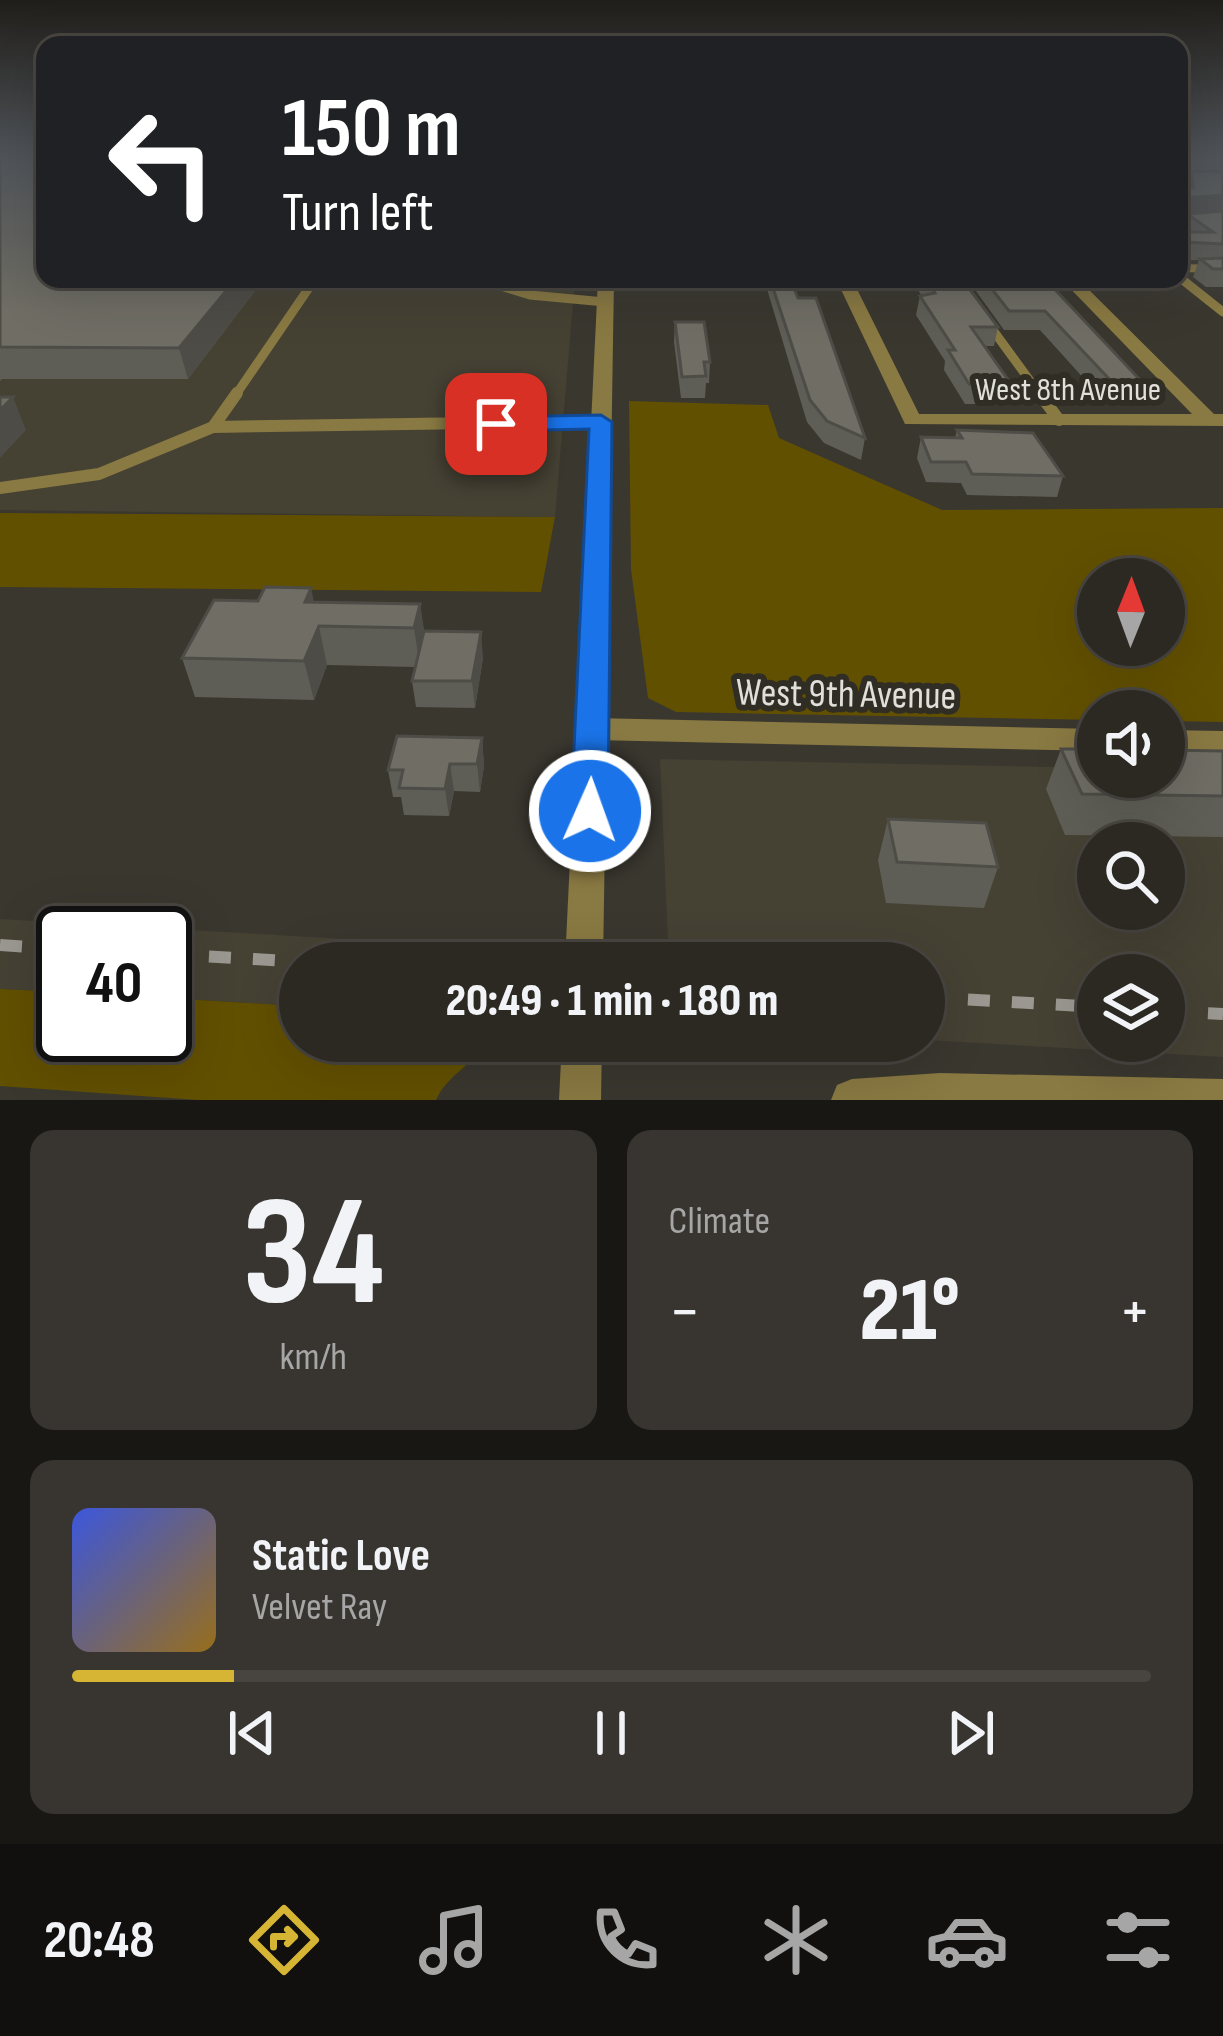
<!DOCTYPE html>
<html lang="en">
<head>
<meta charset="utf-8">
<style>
	:root { --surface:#2c2923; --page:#383530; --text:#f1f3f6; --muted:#a6a6a6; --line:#484541; --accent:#d6b534 }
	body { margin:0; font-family:"Sofia Sans Condensed",sans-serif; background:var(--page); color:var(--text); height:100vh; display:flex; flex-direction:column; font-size:45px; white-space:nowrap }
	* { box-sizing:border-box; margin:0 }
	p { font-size:39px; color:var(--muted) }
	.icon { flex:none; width:66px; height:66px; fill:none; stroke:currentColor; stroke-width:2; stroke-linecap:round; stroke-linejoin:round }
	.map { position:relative; height:1100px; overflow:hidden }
	.side { display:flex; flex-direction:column; gap:30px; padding:30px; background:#181713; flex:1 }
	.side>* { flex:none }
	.hud { position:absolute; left:36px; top:36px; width:1152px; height:252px; border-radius:24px; box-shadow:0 12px 48px #0002,0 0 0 3px var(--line); background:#202124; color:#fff; overflow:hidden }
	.needle { width:78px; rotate:1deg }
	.buttons { position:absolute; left:1077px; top:558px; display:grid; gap:24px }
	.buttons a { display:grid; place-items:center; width:108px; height:108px; border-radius:50%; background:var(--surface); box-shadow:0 12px 48px #0002,0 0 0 3px var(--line); font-size:60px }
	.speed { position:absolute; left:36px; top:906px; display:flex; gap:24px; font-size:60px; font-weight:700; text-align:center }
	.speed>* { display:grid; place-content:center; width:156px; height:156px; border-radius:50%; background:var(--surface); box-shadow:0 12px 48px #0002,0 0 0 3px var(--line); line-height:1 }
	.speed .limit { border:6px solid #111; border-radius:18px; background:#fff; color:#111 }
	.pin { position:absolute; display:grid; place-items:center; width:102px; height:102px; color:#fff; margin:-51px; border-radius:24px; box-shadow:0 6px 18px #0006 }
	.me { position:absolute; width:132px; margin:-66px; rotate:2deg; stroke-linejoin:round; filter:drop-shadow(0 0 9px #0008) }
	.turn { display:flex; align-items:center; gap:42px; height:252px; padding:0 48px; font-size:54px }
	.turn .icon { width:156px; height:156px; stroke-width:2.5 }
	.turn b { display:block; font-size:84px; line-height:102px }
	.big { font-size:90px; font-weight:800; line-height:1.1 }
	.side .tile { flex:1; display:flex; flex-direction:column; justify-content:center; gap:18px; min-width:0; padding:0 42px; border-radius:24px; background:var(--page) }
	.side .dial { align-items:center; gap:0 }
	.dial b { font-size:156px; line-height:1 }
	.song { display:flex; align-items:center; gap:36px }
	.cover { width:144px; height:144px; border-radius:18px; background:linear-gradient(135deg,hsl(230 70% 55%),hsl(40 70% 35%)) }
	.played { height:12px; border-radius:6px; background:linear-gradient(90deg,var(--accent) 15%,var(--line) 15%) }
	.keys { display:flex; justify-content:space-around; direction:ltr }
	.heat { display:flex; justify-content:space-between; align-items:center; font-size:66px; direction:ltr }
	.side .tiles { flex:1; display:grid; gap:30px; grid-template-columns:1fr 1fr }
	.tile:last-child { grid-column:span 2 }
	.trip { position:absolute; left:279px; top:942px; width:666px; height:120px; border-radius:60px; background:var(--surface); box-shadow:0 12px 48px #0002,0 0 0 3px var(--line); font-weight:800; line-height:120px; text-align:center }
	.tabs { display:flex; height:192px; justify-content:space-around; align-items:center; background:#12100e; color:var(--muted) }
	.tabs .icon { width:84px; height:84px }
	.tabs .current { color:var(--accent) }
	.tabs b { font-size:54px; color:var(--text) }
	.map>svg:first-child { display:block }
	.built { fill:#454133; fill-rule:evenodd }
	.green { fill:#625001; fill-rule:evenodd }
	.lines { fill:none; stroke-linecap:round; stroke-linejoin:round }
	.service-far1 { stroke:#897942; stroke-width:9 }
	.service { stroke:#897942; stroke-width:12 }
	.minor { fill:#897942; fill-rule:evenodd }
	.tertiary { fill:#897942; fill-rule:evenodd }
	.rail { stroke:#9b9892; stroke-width:12; stroke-dasharray:22 22; stroke-linecap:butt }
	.wall { fill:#5f5e56; fill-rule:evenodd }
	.shaded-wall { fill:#4e4c46 }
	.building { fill:#6f6d64; stroke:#4e4c46; stroke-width:3; fill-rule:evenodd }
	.route { fill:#1a73e8; stroke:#114b97; stroke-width:3 }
	.labels { text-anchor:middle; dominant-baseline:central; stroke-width:12; stroke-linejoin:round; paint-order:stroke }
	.street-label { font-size:33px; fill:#e1dfda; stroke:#302d25 }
	.near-street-label { font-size:39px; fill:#e1dfda; stroke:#302d25 }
</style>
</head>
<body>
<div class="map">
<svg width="1223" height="1100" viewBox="0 0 1223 1100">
	<rect width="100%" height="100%" fill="#3a372f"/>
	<g class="built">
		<polygon points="0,156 45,279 575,279 555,517 0,510"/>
		<path d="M660,759L1098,768V777L1223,771V1057L924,1040V963H669ZM1098,843H1164V909H1098ZM1098,975H1164V1041H1098Z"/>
		<polygon points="0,919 518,949 517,963 300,963 300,1006 165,998 165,933 63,933 63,992 0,989"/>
	</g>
	<g class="green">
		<path d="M629,401L768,405L779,438L942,510L1223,508V722L1164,721V711H1098V720L676,712L648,698L631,569ZM1098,579H1164V645H1098Z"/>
		<polygon points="0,513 555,517 541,592 0,587"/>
		<path d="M0,989L63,992V1035H165V998L300,1006V1041H482C470,1071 449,1072 436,1100H198L0,1086Z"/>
	</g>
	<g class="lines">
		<g class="service-far1">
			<polyline points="1179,277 1223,312"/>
			<polyline points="478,279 530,295 605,302"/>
			<polyline points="987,322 1041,396"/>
			<polyline points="235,396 315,279"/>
		</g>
		<g class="service">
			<polyline points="1039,393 1059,420"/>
			<polyline points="213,427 237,393"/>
			<polyline points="0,488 99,474 213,427 601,421"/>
		</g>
		<g class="minor">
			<rect x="1179" y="175" width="44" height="8"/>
			<polygon points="1179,264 1223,265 1223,273 1179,272"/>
			<polygon points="836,279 852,279 919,414 1192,414 1061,279 1078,279 1214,414 1223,414 1223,426 905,424"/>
			<polygon points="593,718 1098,729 1098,751 593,740 582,737 578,729 582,721"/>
			<polygon points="1164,730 1223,731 1223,753 1164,752"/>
			<polygon points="940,1073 1223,1079 1223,1100 831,1100 837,1085 852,1079"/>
		</g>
		<g class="tertiary">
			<polygon points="598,279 614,279 603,963 565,963"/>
			<polygon points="562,1041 602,1041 601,1100 559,1100"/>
		</g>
		<g class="rail">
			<polyline points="0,945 63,949"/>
			<polyline points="165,954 325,963"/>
			<polyline points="924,997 1098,1007"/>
			<polyline points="1164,1011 1223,1014"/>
		</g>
	</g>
	<g class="wall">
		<polygon points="0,156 45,279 264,279 188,379 2,379 0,381"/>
		<path d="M1179,156H1223V170L1181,171L1223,172V287H1206L1193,277L1199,260H1179L1181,231L1187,214L1223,211L1179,215ZM1180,174L1192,175L1193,187L1181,186Z"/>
		<polygon points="1179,262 1184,269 1177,287 1124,287 1115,279 1179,279"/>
		<polygon points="764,279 790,279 798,298 865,438 861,460 824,443 807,422"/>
		<polygon points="915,279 962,279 998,327 994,346 984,346 1011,384 1005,404 965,404 944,370 945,361 916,315 920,296 922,296 914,284"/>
		<polygon points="975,279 1045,279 1142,382 1135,403 1106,403 1040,330 1004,330 973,287"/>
		<polygon points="675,322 710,362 709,383 706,383 705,398 681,398 674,342"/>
		<polygon points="957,430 1063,476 1057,497 967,495 961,483 926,482 917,458 921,437 955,438"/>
		<polygon points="314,602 420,604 424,632 483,658 475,708 416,707 412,681 415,667 327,665 314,700 195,697 182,658"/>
		<polygon points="482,738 484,766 480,792 454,791 449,816 404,815 401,797 393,797 388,770"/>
		<polygon points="1061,749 1223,751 1223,837 1065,835 1046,789"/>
		<polygon points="888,819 998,867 984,908 886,903 878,860"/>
	</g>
	<g class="shaded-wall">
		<polygon points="1223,195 1222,211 1179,215 1179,204 1184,198"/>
		<polygon points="236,279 264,279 188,379 179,348"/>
		<polygon points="13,397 26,430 0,458 0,410"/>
		<polygon points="311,588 327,665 314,700 304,661 305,602"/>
		<polygon points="420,604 426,643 420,667 414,628"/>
		<polygon points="481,632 483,658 475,708 472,681"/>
		<polygon points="482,738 484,766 480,792 477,764"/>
		<polygon points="450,764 454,791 449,816 445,789"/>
	</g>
	<g class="building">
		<polygon points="0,156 45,156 45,279 236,279 179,348 0,347"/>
		<path d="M1179,156H1184L1181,171L1223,172V195L1184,198L1179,204ZM1180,174L1192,175L1193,188H1181Z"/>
		<polygon points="1223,211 1223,244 1185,242 1179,253 1179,232 1213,232 1187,214"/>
		<polygon points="1223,258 1223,269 1213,269 1200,259"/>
		<polygon points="770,279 790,279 798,298 816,298 865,438 827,421 810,400"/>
		<polygon points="926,279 962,279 998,327 971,327 1011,384 969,384 948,350 955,350 920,296 935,293"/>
		<polygon points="984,279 1045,279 1142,382 1112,382 1045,311 1009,311"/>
		<polygon points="675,322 704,322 710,362 704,362 706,376 682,377"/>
		<polygon points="0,397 13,397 0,410"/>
		<polygon points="957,430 1033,433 1063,476 972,474 966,462 931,462 921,437 962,438"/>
		<polygon points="265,587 311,588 305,602 420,604 414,628 319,626 304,661 182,658 214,600 258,601"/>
		<polygon points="424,631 481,632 472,681 412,681"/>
		<polygon points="397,736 482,738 477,764 450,764 445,789 399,788 403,770 388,770"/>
		<polygon points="1061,749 1098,749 1098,777 1164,777 1164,750 1223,751 1223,796 1082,794"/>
		<polygon points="888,819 986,823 998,867 897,862"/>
	</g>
	<linearGradient id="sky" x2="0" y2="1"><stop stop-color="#201e1a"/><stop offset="0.5" stop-color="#4f5358"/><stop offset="1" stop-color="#4f5358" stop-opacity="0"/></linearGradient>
	<rect width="1223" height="310" fill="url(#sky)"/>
	<polygon class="route" points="601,415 612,422 608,811 603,821 590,825 577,821 571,811 589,429 496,431 485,424 496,417"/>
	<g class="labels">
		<g class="street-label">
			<text x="1068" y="390">West 8th Avenue</text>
		</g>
		<g class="near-street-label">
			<text transform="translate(846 695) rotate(1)">West 9th Avenue</text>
		</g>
	</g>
</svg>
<div class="buttons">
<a><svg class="needle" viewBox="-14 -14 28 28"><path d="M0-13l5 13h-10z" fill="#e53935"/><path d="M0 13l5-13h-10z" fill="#a6a6a6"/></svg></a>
<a><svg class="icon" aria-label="sound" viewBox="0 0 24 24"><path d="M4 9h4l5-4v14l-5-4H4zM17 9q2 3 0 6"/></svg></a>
<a><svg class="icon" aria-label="search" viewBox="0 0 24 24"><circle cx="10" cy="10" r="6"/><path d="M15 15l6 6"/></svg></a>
<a><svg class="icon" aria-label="layers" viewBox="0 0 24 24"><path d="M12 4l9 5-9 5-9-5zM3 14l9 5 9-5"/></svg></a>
</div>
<div class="speed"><div class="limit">40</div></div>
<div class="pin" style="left:496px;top:424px;background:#d93025"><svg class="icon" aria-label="arrive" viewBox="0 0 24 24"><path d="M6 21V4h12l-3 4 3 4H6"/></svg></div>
<svg class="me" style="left:590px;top:811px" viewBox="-20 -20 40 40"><circle r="17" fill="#1a73e8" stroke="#fff" stroke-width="3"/><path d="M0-11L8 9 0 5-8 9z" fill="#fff"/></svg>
<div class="trip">20:49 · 1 min · 180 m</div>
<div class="hud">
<div class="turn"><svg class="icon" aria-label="left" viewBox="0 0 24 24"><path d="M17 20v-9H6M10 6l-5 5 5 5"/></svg><div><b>150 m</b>Turn left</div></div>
</div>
</div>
<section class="side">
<div class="tiles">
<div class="tile dial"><b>34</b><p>km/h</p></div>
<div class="tile"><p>Climate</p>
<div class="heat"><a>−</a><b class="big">21°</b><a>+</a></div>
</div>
<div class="tile">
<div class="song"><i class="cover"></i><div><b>Static Love</b><p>Velvet Ray</p></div></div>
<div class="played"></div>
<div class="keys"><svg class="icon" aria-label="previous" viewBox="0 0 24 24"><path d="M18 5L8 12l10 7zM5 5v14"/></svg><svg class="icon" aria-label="pause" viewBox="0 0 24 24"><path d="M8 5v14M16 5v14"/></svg><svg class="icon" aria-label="next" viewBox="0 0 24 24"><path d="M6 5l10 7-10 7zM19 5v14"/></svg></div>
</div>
</div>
</section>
<nav class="tabs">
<b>20:48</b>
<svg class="icon current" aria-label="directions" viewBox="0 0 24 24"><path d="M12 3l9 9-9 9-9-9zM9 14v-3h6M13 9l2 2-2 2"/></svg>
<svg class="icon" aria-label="music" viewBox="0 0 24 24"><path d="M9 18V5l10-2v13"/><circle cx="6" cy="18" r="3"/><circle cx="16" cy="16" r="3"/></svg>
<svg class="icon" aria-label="phone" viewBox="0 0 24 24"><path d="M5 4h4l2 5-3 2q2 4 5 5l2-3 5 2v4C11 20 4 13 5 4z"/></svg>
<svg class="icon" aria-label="climate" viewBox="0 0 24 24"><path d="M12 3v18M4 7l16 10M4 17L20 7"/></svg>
<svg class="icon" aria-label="car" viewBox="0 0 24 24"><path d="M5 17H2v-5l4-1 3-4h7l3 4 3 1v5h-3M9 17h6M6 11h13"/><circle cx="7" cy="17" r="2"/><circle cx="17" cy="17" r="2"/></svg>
<svg class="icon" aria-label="filters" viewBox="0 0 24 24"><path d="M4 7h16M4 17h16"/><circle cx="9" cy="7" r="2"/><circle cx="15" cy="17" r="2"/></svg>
</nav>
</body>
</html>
